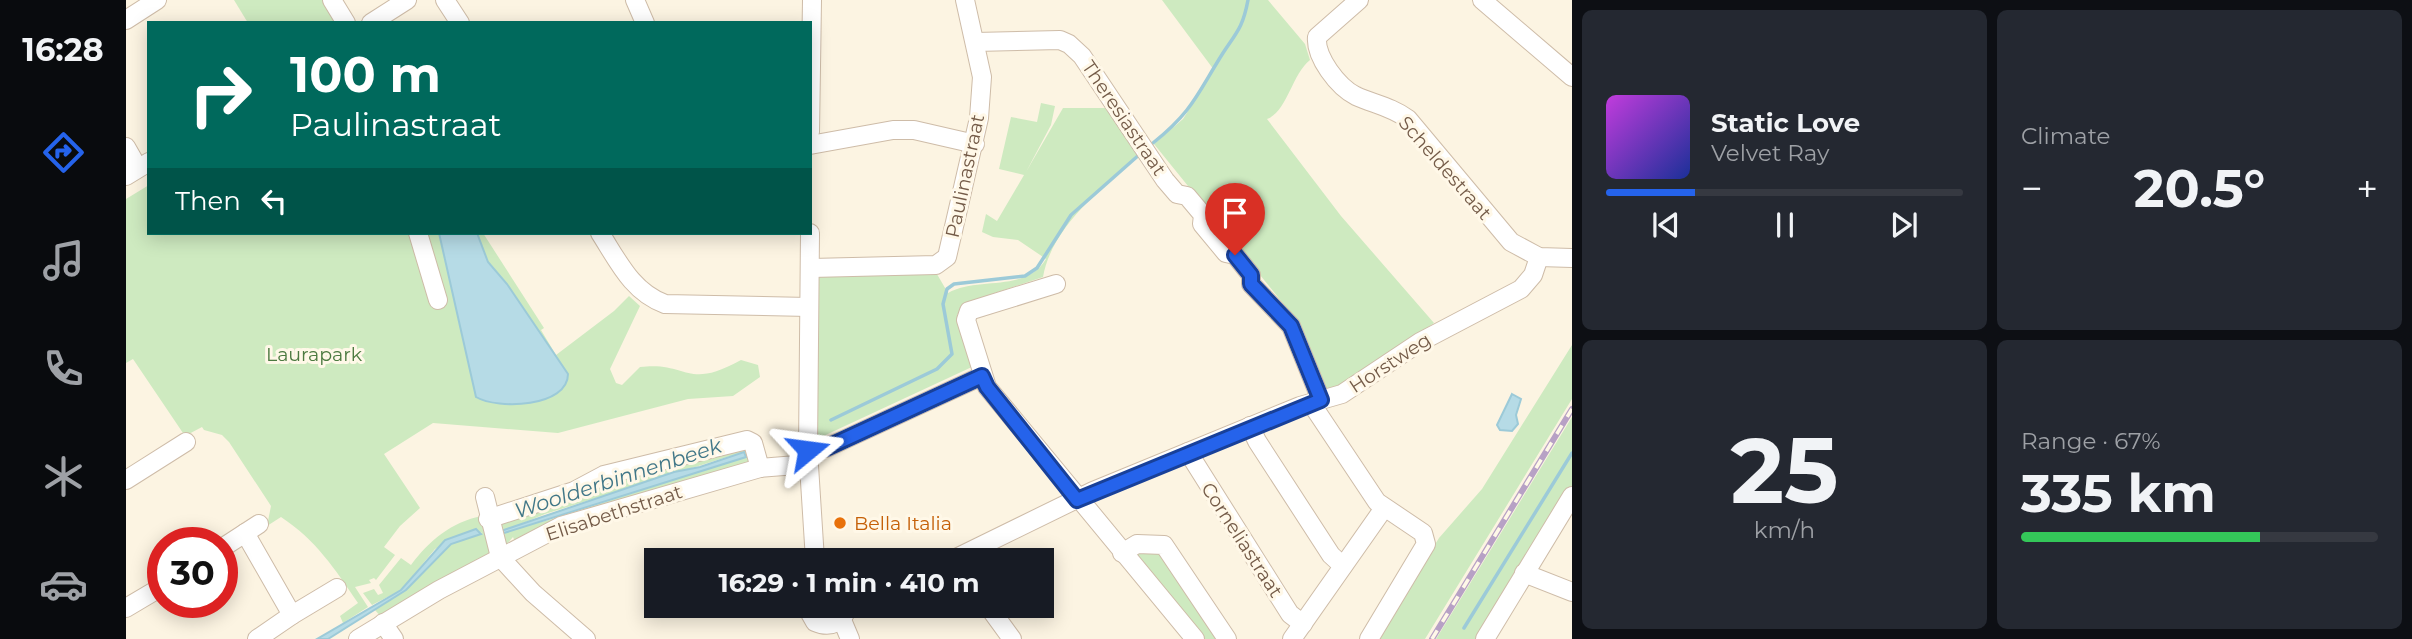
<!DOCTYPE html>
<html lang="en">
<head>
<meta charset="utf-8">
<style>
	:root { --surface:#171b24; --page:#242831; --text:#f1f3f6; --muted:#9ea1a6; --line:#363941; --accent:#2563eb }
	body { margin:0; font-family:Montserrat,sans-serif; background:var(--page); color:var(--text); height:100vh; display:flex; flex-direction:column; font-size:26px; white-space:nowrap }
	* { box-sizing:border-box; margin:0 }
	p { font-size:23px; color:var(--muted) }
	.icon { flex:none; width:38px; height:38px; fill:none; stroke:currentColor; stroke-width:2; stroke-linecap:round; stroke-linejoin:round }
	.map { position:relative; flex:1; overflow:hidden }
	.panel { display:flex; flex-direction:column; gap:10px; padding:10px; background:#0d0f14; width:840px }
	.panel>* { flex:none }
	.guide { position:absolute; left:21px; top:21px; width:665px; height:214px; border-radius:0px; box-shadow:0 4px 18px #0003; background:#00695c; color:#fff; overflow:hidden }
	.speed { position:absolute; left:21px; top:527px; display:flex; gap:14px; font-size:35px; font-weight:700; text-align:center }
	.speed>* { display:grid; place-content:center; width:91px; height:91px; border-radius:50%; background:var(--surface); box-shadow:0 4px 18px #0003; line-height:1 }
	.speed .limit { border:10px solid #d22; background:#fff; color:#111 }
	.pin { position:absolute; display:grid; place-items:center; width:60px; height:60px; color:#fff; margin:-72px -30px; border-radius:50% 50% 50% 0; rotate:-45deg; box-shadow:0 0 7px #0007 }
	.pin .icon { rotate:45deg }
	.me { position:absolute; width:77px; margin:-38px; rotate:74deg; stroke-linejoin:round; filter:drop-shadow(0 0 5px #0008) }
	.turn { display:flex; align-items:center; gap:24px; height:147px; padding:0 28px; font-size:32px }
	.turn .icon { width:91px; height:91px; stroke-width:2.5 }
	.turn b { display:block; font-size:49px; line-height:60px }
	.then { display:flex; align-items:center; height:66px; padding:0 28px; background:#0003; gap:14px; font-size:26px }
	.big { font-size:52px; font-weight:700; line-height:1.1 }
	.panel .tile { flex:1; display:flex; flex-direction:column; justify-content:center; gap:10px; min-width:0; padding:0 24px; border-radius:10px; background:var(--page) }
	.panel .dial { align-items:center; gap:0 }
	.dial b { font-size:91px; line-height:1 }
	.song { display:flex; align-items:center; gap:21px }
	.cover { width:84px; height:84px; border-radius:10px; background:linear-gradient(135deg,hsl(290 70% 55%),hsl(230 70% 35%)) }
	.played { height:7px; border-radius:4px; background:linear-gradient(90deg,var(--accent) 25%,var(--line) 25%) }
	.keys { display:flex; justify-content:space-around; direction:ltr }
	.heat { display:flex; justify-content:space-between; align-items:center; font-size:38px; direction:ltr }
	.charge { height:10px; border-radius:5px; background:linear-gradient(90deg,#34c759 67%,var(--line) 0) }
	.panel .tiles { flex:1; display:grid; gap:10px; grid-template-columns:repeat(2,1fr) }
	.trip { position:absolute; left:518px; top:548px; width:410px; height:70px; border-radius:0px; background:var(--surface); box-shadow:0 4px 18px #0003; font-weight:700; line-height:70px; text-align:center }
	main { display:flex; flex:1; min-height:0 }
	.tab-bar { display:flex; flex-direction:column; width:126px; justify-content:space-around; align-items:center; background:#090b0e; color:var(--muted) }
	.tab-bar .icon { width:49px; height:49px }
	.tab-bar .current { color:var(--accent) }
	.tab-bar b { font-size:32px; color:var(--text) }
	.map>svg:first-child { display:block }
	.green { fill:#ceeac0; fill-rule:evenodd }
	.water { fill:#b6dbe6; stroke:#9ccad8; stroke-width:2 }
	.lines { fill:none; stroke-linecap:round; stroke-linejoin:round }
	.stream { stroke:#9ccad8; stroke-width:3.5 }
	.minor-casing { stroke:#cebca8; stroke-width:20 }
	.minor { stroke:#fff; stroke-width:18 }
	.rail-casing { stroke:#b7a1c5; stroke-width:6 }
	.rail { stroke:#fff8e8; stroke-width:3.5; stroke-dasharray:10; stroke-linecap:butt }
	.route-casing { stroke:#184099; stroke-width:18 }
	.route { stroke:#2563eb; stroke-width:12 }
	.food-dot { fill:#e8710a; stroke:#fff8e8; stroke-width:2.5 }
	.labels { text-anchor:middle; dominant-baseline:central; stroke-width:6; stroke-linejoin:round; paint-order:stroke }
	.street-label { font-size:19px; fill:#745b48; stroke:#fff8e8 }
	.park-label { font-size:19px; fill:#4c7a40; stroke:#fff8e8 }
	.food-label { font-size:19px; fill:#c56008; stroke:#fff8e8; text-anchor:start }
	.water-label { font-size:21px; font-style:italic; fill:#417788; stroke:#fff8e8 }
</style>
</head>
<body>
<main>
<nav class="tab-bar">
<b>16:28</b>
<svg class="icon current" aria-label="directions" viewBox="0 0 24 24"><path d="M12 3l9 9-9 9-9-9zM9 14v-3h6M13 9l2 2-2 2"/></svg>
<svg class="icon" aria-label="music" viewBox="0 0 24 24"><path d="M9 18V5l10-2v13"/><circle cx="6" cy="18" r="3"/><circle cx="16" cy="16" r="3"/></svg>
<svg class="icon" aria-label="phone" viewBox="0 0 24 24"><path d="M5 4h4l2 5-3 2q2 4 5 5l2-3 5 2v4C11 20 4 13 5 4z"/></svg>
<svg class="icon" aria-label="climate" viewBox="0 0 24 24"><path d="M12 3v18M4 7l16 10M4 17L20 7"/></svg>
<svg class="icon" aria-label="car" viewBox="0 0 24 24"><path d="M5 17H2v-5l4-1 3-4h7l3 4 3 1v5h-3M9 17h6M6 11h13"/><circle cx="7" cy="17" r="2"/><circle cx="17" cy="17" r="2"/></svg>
</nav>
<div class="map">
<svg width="1446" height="639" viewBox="0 0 1446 639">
	<rect width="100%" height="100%" fill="#fcf4e2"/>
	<g class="green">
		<polygon points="108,0 198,0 211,23 122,23"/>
		<path d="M1036,0H1142L1179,44L1184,60C1166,74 1161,112 1141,119L1215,216L1308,323L1224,382L1198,391L1164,312L1028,144L1057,119L1088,70Z"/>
		<path d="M915,103L929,106L925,125L900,172L937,108H981L1012,155C976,189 926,226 917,277L842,302L831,315L848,366L691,439L692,275L808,269L822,293C852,276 900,293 920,259L892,240L867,237L856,232L860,214L871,221L898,175L873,169L885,117L911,122Z"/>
		<path d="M23,185V233H357L418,328L415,330L430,355L488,311L503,296L514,306L484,369L490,383L496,385L514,367C563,361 559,391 615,360L632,365L634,377L607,396L562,399L432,433L307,423L258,454L294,508L274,526L258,547L269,555L250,580L248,578L243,580L245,583L229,587L242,607L217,623L214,616L232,603C209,569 190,540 155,517L141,526L145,506L103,442L96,435L78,430L76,427L59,436L7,359L0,363V199Z"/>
		<polygon points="1446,345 1446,399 1299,639 1250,639 1313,538 1356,489"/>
		<polygon points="1446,417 1446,486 1353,639 1310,639"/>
		<path d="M615,445L622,450L625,460L622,464L430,525L390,544L387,537L379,546L374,545L371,529L379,518L394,516L402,510L462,491L481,479L521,472L598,448ZM617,452L619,457L423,520L375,532L419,514Z"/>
		<path d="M356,516L364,555L256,618L249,610L280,590L325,544L356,533L350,530L309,549L275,590L246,605L237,593L248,589L252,595L257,593L253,585L275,558L285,565C303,541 325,522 356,516Z"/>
		<polygon points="1035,551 1091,639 1077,639 1009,553"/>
	</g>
	<g class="water">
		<path d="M313,233H351L362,262L381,284L442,374C442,407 372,410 350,397Z"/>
		<polygon points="1386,394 1395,399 1390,415 1392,424 1386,431 1374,430 1371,425"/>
		<polygon points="618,452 620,457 375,534 375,531 548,472 574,467"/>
		<polygon points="350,529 355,534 325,544 280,590 202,639 191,639 275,590 319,540"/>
	</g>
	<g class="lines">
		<g class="stream">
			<path d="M1027,143C1067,111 1071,94 1097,53C1111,32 1117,27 1122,0"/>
			<polyline points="705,420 811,369 826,354 817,304 821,289 828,284 899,276 911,268 945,215 1014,154"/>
			<polyline points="1338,628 1446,453"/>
		</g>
		<g class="minor-casing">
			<g id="minor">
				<polyline points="206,0 220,23"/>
				<polyline points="319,0 334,23"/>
				<polyline points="509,0 519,23"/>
				<path d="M1233,0L1191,37C1189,57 1212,87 1230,96C1248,104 1266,107 1282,119L1385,242L1413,257L1446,258"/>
				<polyline points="1356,0 1446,77"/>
				<polyline points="0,20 31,0"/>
				<polyline points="245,23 281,0"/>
				<polyline points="849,42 934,40 943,44 956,56 1039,180 1051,194 1061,196 1077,215 1076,224 1100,253 1109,255 1125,275 1125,284 1165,326 1195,400"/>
				<polyline points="684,132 686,0"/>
				<polyline points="684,145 767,130 788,130 849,144"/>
				<polyline points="0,147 12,168"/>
				<polyline points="0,176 23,162"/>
				<polyline points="292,233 312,300"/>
				<path d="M474,233C492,261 506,292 539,304L683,307"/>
				<polyline points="684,233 682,450 689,560"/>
				<polyline points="685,268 810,265 821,257 853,118 856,77 839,0"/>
				<polyline points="930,284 843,311 840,320 861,387 1069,639"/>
				<polyline points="1185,403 1251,502 1297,533 1300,544 1243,639"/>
				<polyline points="1124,426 1131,441 1205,555 1217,566"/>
				<polyline points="682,450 700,448 856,376"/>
				<polyline points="1062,452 1164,614 1177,624"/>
				<polyline points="0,480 60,442"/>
				<polyline points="359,497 374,557 407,593 460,639"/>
				<polyline points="362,519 448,491 478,475 621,440 627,443 634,468"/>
				<polyline points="119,533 166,615 131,639"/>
				<polyline points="96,548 133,524"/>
				<polyline points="996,553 1011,544 1038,545 1101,639"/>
				<polyline points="826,560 967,491 1174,406 1216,394 1294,342 1395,289 1407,275 1413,257"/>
				<polyline points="1398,573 1446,592"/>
				<path d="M680,606L689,622C705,629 718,622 722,606"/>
				<polyline points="862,606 886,639"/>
				<polyline points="0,608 37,586"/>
				<polyline points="166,615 211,588"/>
				<polyline points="716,620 724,639"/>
				<polyline points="257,623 268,639"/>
				<polyline points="232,639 313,590 435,526 634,468 683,464"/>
				<polyline points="1166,639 1258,508"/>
				<polyline points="1359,639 1446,496"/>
			</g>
		</g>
		<use href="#minor" class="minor"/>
		<g class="rail-casing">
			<polyline id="rail" points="1306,639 1446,409"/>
		</g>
		<use href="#rail" class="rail"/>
	</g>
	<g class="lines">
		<g class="route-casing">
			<polyline id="route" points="682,450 700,448 856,376 861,387 951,500 1195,400 1165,326 1125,284 1125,275 1109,255"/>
		</g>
		<use href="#route" class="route"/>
	</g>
	<circle class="food-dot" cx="714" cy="523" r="7"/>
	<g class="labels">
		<g class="street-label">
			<text transform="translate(998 118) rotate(56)">Theresiastraat</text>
			<text transform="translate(1319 168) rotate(49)">Scheldestraat</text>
			<text transform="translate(839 176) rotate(-78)">Paulinastraat</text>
			<text transform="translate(1264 363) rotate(-33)">Horstweg</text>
			<text transform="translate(488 513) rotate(-18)">Elisabethstraat</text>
			<text transform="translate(1116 540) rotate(57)">Corneliastraat</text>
		</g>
		<g class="park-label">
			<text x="188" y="354">Laurapark</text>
		</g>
		<g class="food-label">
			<text x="728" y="523">Bella Italia</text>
		</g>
		<g class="water-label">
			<text transform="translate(492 478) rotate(-18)">Woolderbinnenbeek</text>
		</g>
	</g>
</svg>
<div class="speed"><div class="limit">30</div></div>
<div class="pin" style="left:1109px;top:255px;background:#d93025"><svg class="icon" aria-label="arrive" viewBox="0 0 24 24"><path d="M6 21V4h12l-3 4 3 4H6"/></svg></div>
<svg class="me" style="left:682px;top:450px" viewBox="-20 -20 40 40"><path d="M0-17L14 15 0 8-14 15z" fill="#2563eb" stroke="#fff" stroke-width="4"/></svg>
<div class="trip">16:29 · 1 min · 410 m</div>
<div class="guide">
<div class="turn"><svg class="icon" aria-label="right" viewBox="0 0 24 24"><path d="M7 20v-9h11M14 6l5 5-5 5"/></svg><div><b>100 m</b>Paulinastraat</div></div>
<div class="then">Then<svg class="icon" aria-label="left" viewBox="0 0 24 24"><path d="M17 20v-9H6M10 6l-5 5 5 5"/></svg></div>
</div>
</div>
<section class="panel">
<div class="tiles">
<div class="tile">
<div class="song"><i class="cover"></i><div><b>Static Love</b><p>Velvet Ray</p></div></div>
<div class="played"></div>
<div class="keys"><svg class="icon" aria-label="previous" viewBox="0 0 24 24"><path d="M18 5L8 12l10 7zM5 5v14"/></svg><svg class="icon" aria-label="pause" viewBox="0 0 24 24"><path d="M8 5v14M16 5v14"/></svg><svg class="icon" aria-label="next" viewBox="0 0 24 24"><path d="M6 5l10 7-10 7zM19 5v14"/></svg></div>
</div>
<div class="tile"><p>Climate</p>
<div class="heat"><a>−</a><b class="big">20.5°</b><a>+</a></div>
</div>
<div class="tile dial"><b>25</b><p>km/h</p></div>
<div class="tile"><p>Range · 67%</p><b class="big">335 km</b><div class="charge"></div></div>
</div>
</section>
</main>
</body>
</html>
